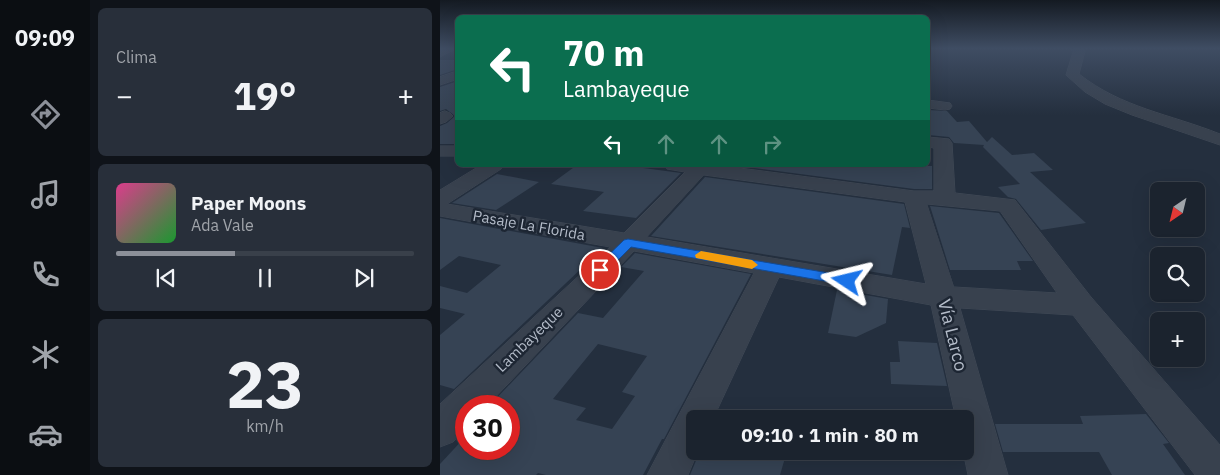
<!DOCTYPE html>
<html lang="es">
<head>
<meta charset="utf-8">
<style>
	:root { --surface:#1b232e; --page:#282f3a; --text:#f1f3f6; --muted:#a0a4aa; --line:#39404a; --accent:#8c9099 }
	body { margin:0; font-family:"IBM Plex Sans",sans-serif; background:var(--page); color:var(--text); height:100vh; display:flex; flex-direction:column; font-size:19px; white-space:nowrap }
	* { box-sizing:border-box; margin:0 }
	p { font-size:16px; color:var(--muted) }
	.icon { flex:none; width:28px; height:28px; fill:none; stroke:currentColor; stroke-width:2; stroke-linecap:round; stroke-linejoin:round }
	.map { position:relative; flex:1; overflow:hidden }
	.sheet { display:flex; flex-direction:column; gap:8px; padding:8px; background:#0f1319; width:350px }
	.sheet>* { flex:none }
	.hud { position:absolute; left:15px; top:15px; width:475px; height:152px; border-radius:8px; box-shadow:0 5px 20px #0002,0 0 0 1px var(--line); background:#0b6e4f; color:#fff; overflow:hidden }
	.needle { width:32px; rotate:215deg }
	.buttons { position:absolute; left:710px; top:182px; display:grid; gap:10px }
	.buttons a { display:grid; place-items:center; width:55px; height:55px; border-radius:8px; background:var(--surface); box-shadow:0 5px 20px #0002,0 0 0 1px var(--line); font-size:25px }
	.speed { position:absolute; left:15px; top:395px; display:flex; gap:10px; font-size:25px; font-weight:700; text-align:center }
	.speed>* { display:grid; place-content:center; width:65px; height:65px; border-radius:50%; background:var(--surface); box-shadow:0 5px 20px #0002,0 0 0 1px var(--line); line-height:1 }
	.speed .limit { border:8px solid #d22; background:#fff; color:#111 }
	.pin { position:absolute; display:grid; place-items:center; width:42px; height:42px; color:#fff; margin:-21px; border:2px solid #fff; border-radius:50%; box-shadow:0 1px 5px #0007 }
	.me { position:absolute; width:55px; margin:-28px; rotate:280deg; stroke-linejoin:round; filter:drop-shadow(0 0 4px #0008) }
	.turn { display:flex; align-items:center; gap:18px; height:105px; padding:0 25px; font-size:22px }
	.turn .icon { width:65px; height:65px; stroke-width:2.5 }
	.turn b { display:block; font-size:35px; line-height:42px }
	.lanes { display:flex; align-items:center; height:48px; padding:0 25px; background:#0003; justify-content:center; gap:25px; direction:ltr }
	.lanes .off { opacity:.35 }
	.big { font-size:38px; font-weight:700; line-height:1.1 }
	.sheet .widget { flex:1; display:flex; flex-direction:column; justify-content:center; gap:8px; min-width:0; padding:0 18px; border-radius:8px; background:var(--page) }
	.sheet .dial { align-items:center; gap:0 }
	.dial b { font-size:65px; line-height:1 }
	.song { display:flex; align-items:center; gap:15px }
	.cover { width:60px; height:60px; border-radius:8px; background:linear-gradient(135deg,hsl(330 70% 55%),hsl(130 70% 35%)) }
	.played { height:5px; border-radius:2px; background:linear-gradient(90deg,var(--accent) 40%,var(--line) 40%) }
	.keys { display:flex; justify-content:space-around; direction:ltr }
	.heat { display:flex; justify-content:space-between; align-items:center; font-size:28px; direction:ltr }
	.trip { position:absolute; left:246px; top:410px; width:288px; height:50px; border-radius:8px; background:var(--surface); box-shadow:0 5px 20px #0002,0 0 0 1px var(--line); font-weight:700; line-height:50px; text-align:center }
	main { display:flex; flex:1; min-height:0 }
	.tab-bar { display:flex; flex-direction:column; width:90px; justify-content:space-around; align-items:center; background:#0b0e12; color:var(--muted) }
	.tab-bar .icon { width:35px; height:35px }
	.tab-bar .selected { color:var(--accent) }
	.tab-bar b { font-size:22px; color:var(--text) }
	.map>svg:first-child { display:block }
	.building { fill:#364354; fill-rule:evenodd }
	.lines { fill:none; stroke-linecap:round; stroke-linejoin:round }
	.street-casing { stroke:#414a57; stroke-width:1 }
	.street { fill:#38414e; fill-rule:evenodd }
	.route { fill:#1a73e8; stroke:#114b97 }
	.slow { fill:#f59e0b }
	.labels { text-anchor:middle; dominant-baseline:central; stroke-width:5; stroke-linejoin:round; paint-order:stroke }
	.street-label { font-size:15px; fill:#b4bcc9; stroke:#1d2633 }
	.near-street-label { font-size:18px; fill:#b4bcc9; stroke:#1d2633 }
</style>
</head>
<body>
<main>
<nav class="tab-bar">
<b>09:09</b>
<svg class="icon selected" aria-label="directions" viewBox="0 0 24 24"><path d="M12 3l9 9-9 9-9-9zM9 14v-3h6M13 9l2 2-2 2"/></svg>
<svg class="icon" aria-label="music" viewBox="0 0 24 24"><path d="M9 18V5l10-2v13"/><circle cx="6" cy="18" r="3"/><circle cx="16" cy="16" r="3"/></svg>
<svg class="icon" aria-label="phone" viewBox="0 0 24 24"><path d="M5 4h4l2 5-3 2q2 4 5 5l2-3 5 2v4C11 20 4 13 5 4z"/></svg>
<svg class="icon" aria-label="climate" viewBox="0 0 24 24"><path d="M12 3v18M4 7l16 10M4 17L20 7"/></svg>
<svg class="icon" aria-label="car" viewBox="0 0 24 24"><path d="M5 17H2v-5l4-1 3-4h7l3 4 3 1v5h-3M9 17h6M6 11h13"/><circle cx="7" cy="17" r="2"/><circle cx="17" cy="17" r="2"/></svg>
</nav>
<section class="sheet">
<div class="widget"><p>Clima</p>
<div class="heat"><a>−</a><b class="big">19°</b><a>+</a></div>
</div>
<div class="widget">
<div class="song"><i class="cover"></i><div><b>Paper Moons</b><p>Ada Vale</p></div></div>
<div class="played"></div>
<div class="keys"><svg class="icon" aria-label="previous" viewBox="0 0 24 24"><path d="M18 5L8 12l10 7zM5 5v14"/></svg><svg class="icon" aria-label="pause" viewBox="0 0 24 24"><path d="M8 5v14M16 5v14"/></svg><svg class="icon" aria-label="next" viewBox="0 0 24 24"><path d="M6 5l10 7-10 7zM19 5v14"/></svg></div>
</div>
<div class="widget dial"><b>23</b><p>km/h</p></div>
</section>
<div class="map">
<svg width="780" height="475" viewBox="0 0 780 475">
	<rect width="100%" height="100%" fill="#242f3e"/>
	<g class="building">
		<polygon points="0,60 18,60 18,69 0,75"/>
		<polygon points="18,81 18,144 0,144 0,126 7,123 15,116 6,109 0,111 0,87"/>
		<polygon points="488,110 507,111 517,122 529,121 547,142 552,137 572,155 594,153 613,170 590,172 646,223 601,230 576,199 568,197 558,187 580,184 543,147 544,145 514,143 509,137 488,135"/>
		<polygon points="137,165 181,165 241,173 196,218 143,211 164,192 111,184"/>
		<polygon points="291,165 492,166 492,189 474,189"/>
		<polygon points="57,174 99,182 56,210 12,203"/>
		<polygon points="265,177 464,204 470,228 462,227 452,275 211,236"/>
		<polygon points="490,206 559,213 593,261 577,261 581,270 510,270"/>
		<polygon points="0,218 163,248 14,389 0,385 0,335 25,314 0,308 0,286 27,293 61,265 19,256 0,270"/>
		<path d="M195,253L311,274L224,439H222L203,475H106L98,473L96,475H0V464L26,436V449H69V406H49L138,313L163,318L204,271L181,267ZM158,344L207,356L182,392L195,396L172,429L136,420L146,408L113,399Z"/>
		<polygon points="397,290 448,299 446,323 416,337 388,333"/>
		<polygon points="458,341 497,343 507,386 451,384 450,362 460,362"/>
		<polygon points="280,409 293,412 292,419 275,419"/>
		<polygon points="706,414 729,443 723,444 745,475 672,475 659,452 563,452 555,424 643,424 640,416"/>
		<polygon points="260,451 347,451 340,475 250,475"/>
	</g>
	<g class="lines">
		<g class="street-casing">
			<g id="street">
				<polygon points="2,48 17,48 0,57 0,50"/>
				<path d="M630,48L643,49L645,51L639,74C682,108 730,114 780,134V145L692,115L665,104L645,92L626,75L633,52Z"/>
				<polygon points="18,71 18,79 0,85 0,77"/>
				<polygon points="488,100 510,103 512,106 510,109 505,110 488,108"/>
				<polygon points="5,111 10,113 13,116 6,122 0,124 0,113"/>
				<path d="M488,137L509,139L512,143L515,193L575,200L651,297L780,445V475H755L633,315L520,308L568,475H528L523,451H525V419H516L491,305L339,277L273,419H255V451H258L248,475H207L314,273L194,251L47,406H26V428L13,442L0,447V404L170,247L0,216V190L41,165H63L61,169L7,204L184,233L245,172L227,169L225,165H277L474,191H494V148L488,147ZM264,175L465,202L486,284L207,237ZM487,204L560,211L617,293L514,287Z"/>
				<rect x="0" y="146" width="18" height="10"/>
			</g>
		</g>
		<use href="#street" class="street"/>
	</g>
	<linearGradient id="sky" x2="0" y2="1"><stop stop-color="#141a22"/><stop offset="0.42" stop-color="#3f4d63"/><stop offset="1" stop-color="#3f4d63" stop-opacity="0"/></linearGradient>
	<rect width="780" height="115" fill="url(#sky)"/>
	<polygon class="route" points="188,239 407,276 411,278 413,281 411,284 407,285 191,247 165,273 156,273 154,270 156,267 184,240"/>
	<polygon class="slow" points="261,251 312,260 318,265 312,269 256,258 255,255"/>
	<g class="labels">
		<g class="street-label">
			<text transform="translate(89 225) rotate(10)">Pasaje La Florida</text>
			<text transform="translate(89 339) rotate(-44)">Lambayeque</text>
		</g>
		<g class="near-street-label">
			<text transform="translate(513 335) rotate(76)">Vía Larco</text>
		</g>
	</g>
</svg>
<div class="buttons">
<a><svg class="needle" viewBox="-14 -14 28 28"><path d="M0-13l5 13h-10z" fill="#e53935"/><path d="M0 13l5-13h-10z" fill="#a0a4aa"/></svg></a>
<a><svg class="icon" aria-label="search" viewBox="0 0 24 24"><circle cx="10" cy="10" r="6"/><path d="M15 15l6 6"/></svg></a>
<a>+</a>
</div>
<div class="speed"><div class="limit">30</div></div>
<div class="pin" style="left:160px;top:270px;background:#d93025"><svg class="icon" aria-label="arrive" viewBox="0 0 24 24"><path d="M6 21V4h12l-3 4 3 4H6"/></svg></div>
<svg class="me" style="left:407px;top:281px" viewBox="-20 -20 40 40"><path d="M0-17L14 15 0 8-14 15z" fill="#1a73e8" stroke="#fff" stroke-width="4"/></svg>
<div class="trip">09:10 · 1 min · 80 m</div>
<div class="hud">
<div class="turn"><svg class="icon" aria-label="left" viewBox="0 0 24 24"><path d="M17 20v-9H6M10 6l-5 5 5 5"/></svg><div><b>70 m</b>Lambayeque</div></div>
<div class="lanes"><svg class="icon" aria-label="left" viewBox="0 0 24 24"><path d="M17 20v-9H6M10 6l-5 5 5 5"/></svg><svg class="icon off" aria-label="ahead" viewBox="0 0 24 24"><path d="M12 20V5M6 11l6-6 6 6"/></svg><svg class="icon off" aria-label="ahead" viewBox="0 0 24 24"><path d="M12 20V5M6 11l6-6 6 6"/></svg><svg class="icon off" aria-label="right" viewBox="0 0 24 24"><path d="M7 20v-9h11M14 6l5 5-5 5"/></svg></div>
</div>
</div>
</main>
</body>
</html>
